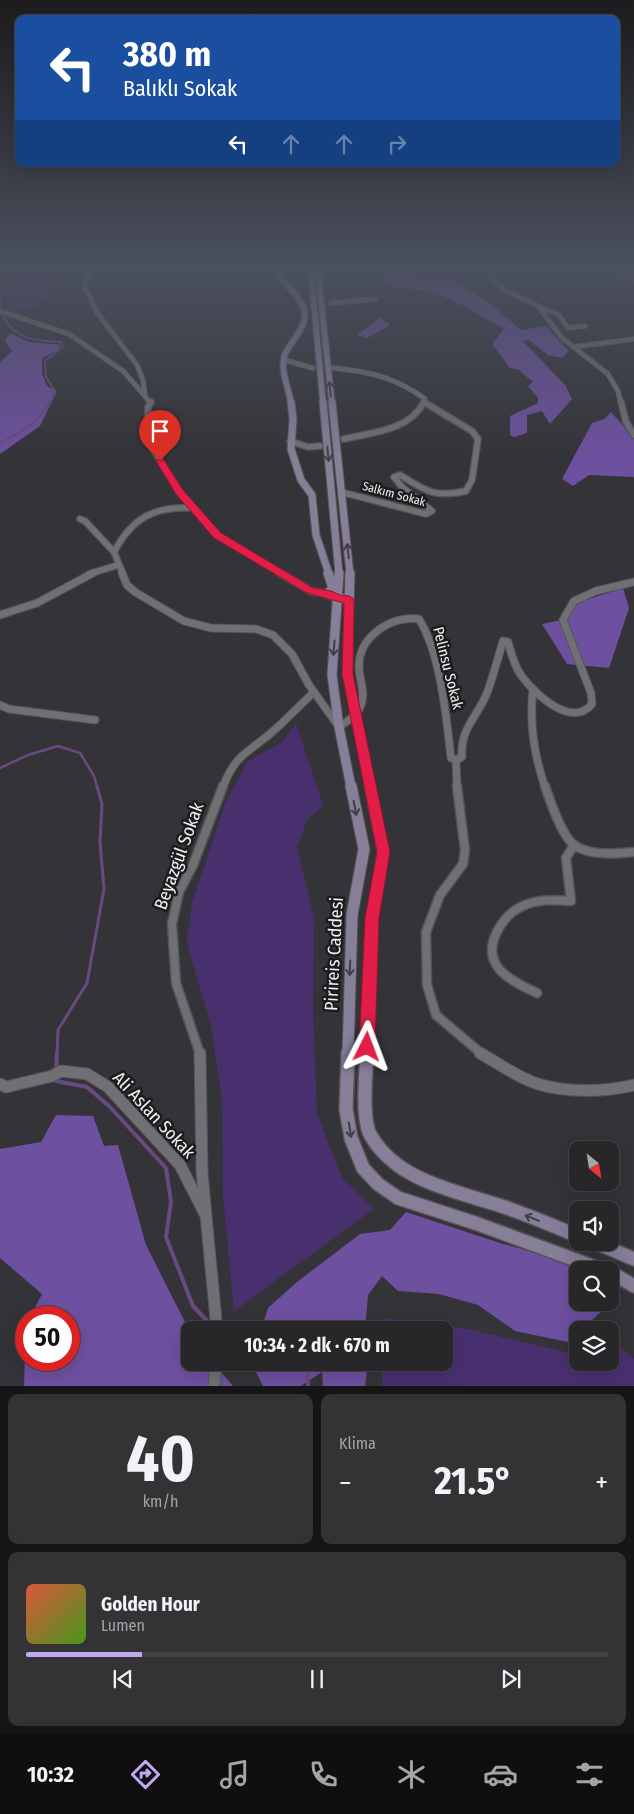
<!DOCTYPE html>
<html lang="tr">
<head>
<meta charset="utf-8">
<style>
	:root { --surface:#272629; --page:#333235; --text:#f1f3f6; --muted:#a4a5a8; --line:#434346; --accent:#c1a8f3 }
	body { margin:0; font-family:"Fira Sans Condensed",sans-serif; background:var(--page); color:var(--text); height:100vh; display:flex; flex-direction:column; font-size:19px; white-space:nowrap }
	* { box-sizing:border-box; margin:0 }
	p { font-size:16px; color:var(--muted) }
	.icon { flex:none; width:28px; height:28px; fill:none; stroke:currentColor; stroke-width:2; stroke-linecap:round; stroke-linejoin:round }
	.map { position:relative; height:1386px; overflow:hidden }
	.sheet { display:flex; flex-direction:column; gap:8px; padding:8px; background:#151517; flex:1 }
	.sheet>* { flex:none }
	.hud { position:absolute; left:15px; top:15px; width:605px; height:152px; border-radius:10px; box-shadow:0 5px 20px #0002,0 0 0 1px var(--line); background:#1a4fa0; color:#fff; overflow:hidden }
	.needle { width:32px; rotate:150deg }
	.tools { position:absolute; left:569px; top:1141px; display:grid; gap:10px }
	.tools a { display:grid; place-items:center; width:50px; height:50px; border-radius:10px; background:var(--surface); box-shadow:0 5px 20px #0002,0 0 0 1px var(--line); font-size:25px }
	.speed { position:absolute; left:15px; top:1306px; display:flex; gap:10px; font-size:25px; font-weight:700; text-align:center }
	.speed>* { display:grid; place-content:center; width:65px; height:65px; border-radius:50%; background:var(--surface); box-shadow:0 5px 20px #0002,0 0 0 1px var(--line); line-height:1 }
	.speed .limit { border:8px solid #d22; background:#fff; color:#111 }
	.pin { position:absolute; display:grid; place-items:center; width:42px; height:42px; color:#fff; margin:-51px -21px; border-radius:50% 50% 50% 0; rotate:-45deg; box-shadow:0 0 5px #0007 }
	.pin .icon { rotate:45deg }
	.me { position:absolute; width:55px; margin:-28px; rotate:3deg; stroke-linejoin:round; filter:drop-shadow(0 0 4px #0008) }
	.turn { display:flex; align-items:center; gap:18px; height:105px; padding:0 25px; font-size:22px }
	.turn .icon { width:65px; height:65px; stroke-width:2.5 }
	.turn b { display:block; font-size:35px; line-height:42px }
	.lanes { display:flex; align-items:center; height:48px; padding:0 25px; background:#0003; justify-content:center; gap:25px; direction:ltr }
	.lanes .off { opacity:.35 }
	.big { font-size:38px; font-weight:700; line-height:1.1 }
	.sheet .card { flex:1; display:flex; flex-direction:column; justify-content:center; gap:8px; min-width:0; padding:0 18px; border-radius:10px; background:var(--page) }
	.sheet .dial { align-items:center; gap:0 }
	.dial b { font-size:65px; line-height:1 }
	.song { display:flex; align-items:center; gap:15px }
	.cover { width:60px; height:60px; border-radius:8px; background:linear-gradient(135deg,hsl(10 70% 55%),hsl(100 70% 35%)) }
	.played { height:5px; border-radius:2px; background:linear-gradient(90deg,var(--accent) 20%,var(--line) 20%) }
	.keys { display:flex; justify-content:space-around; direction:ltr }
	.heat { display:flex; justify-content:space-between; align-items:center; font-size:28px; direction:ltr }
	.sheet .tiles { flex:1; display:grid; gap:8px; grid-template-columns:1fr 1fr }
	.card:last-child { grid-column:span 2 }
	.trip { position:absolute; left:181px; top:1321px; width:272px; height:50px; border-radius:10px; background:var(--surface); box-shadow:0 5px 20px #0002,0 0 0 1px var(--line); font-weight:700; line-height:50px; text-align:center }
	.tab-bar { display:flex; height:80px; justify-content:space-around; align-items:center; background:#100f10; color:var(--muted) }
	.tab-bar .icon { width:35px; height:35px }
	.tab-bar .selected { color:var(--accent) }
	.tab-bar b { font-size:22px; color:var(--text) }
	.map>svg:first-child { display:block }
	.green { fill:#48306e }
	.forest { fill:#6e50a0 }
	.lines { fill:none; stroke-linecap:round; stroke-linejoin:round }
	.stream-far3 { stroke:#674a82; stroke-width:2 }
	.stream-far2 { stroke:#674a82; stroke-width:2.5 }
	.stream-far1 { stroke:#674a82; stroke-width:3 }
	.stream { stroke:#674a82; stroke-width:4 }
	.street-tunnel { stroke:#505053; stroke-width:4.5; stroke-dasharray:4.5 2; stroke-linecap:butt }
	.street-far4-casing { stroke:#545355; stroke-width:6 }
	.street-far3-casing { stroke:#545355; stroke-width:8 }
	.street-far2-casing { stroke:#545355; stroke-width:9 }
	.street-far1-casing { stroke:#545355; stroke-width:11 }
	.street-casing { stroke:#545355; stroke-width:13 }
	.secondary-far4-casing { stroke:#545355; stroke-width:8 }
	.secondary-far3-casing { stroke:#545355; stroke-width:9 }
	.secondary-far2-casing { stroke:#545355; stroke-width:11 }
	.secondary-far1-casing { stroke:#545355; stroke-width:13 }
	.secondary-casing { stroke:#545355; stroke-width:16 }
	.street-far4 { stroke:#706f73; stroke-width:4.5 }
	.street-far3 { stroke:#706f73; stroke-width:5.5 }
	.street-far2 { stroke:#706f73; stroke-width:7 }
	.street-far1 { stroke:#706f73; stroke-width:8 }
	.street { stroke:#706f73; stroke-width:11 }
	.secondary-far4 { stroke:#877e98; stroke-width:5.5 }
	.secondary-far3 { stroke:#877e98; stroke-width:7 }
	.secondary-far2 { stroke:#877e98; stroke-width:9 }
	.secondary-far1 { stroke:#877e98; stroke-width:11 }
	.secondary { stroke:#877e98; stroke-width:13 }
	.oneway { stroke:#413e48 }
	.route { fill:#e11d48; stroke:#92132f }
	.labels { text-anchor:middle; dominant-baseline:central; stroke-width:5; stroke-linejoin:round; paint-order:stroke }
	.far-street-label { font-size:12px; fill:#f2f1f3; stroke:#1c1b1d }
	.street-label { font-size:15px; fill:#f2f1f3; stroke:#1c1b1d }
	.near-street-label { font-size:18px; fill:#f2f1f3; stroke:#1c1b1d }
</style>
</head>
<body>
<div class="map">
<svg width="634" height="1387" viewBox="0 0 634 1387">
	<rect width="100%" height="100%" fill="#343337"/>
	<g class="green">
		<polygon points="44,266 69,266 57,281 47,288 47,298 39,300 41,306 11,312 0,283 34,278"/>
		<polygon points="296,723 323,805 307,820 297,847 314,919 313,1009 317,1113 342,1178 374,1209 234,1311 223,1196 222,1099 211,1026 187,943 192,903 226,801 248,761 282,742"/>
		<polygon points="384,1318 468,1329 569,1353 577,1347 578,1362 610,1362 610,1337 634,1359 634,1386 382,1386 383,1363 445,1362 445,1330 384,1330"/>
	</g>
	<g class="forest">
		<polygon points="609,266 634,266 634,283 624,277 619,278"/>
		<polygon points="400,271 423,279 447,278 486,300 521,330 546,326 569,351 562,358 548,355 529,340 523,341 565,385 572,399 550,424 542,411 527,415 527,433 514,437 510,435 510,416 538,403 538,398 528,386 533,382 519,370 510,368 492,344 504,329 462,305 431,291 400,288 378,280 387,274"/>
		<polygon points="381,318 390,325 367,338 357,335"/>
		<polygon points="10,333 29,342 61,345 57,351 42,358 42,373 47,386 57,391 40,426 0,454 0,362 12,351 5,341"/>
		<polygon points="611,412 634,438 634,477 589,475 573,486 562,479 592,423 604,419"/>
		<polygon points="623,588 629,608 609,668 567,664 542,624 567,619 577,603"/>
		<polygon points="56,1115 93,1116 104,1146 118,1145 146,1245 190,1332 190,1362 213,1363 233,1386 24,1386 26,1325 26,1360 69,1360 69,1318 30,1317 42,1294 0,1258 0,1149 41,1142"/>
		<polygon points="406,1212 500,1243 586,1266 592,1270 578,1270 578,1302 606,1303 604,1309 581,1330 578,1330 577,1334 568,1342 515,1331 478,1305 439,1294 398,1291 382,1276 368,1295 365,1330 261,1330 268,1308 297,1282 360,1234 390,1230"/>
		<polygon points="251,1362 368,1363 365,1386 323,1386 322,1372 301,1386 263,1386"/>
	</g>
	<g class="lines">
		<g class="stream-far3">
			<polyline points="0,294 2,297 0,301"/>
			<path d="M0,303C2,307 0,310 2,314C14,340 37,341 61,342L63,347L45,361L46,377L55,391C44,419 26,430 0,443"/>
		</g>
		<polyline class="stream-far2" points="0,768 28,755 58,746 80,753 94,776 97,787"/>
		<polyline class="stream-far1" points="57,1054 58,1030 87,983 104,889 100,842 102,804 97,786"/>
		<g class="stream">
			<polyline points="56,1069 57,1053"/>
			<polyline points="56,1077 56,1081 87,1087 109,1106 166,1168 171,1202 166,1237 193,1306 213,1327"/>
			<polyline points="274,1330 284,1330"/>
			<polyline points="307,1362 308,1387"/>
		</g>
		<polyline class="street-tunnel" points="309,305 331,303"/>
		<g class="street-far4-casing">
			<g id="street-far4">
				<polyline points="94,266 84,285 98,314 137,365 143,380 145,396 150,403"/>
				<polyline points="479,266 506,291 538,306 562,338 608,374 618,391 621,403"/>
				<polyline points="331,303 376,299"/>
				<polyline points="541,307 559,315 568,328 585,326"/>
				<polyline points="0,311 69,334 123,371 145,396"/>
				<polyline points="573,347 634,339"/>
				<polyline points="284,360 313,368"/>
				<path d="M333,368C368,371 397,378 425,399L424,402"/>
				<polyline points="423,403 426,403"/>
			</g>
		</g>
		<g class="street-far3-casing">
			<g id="street-far3">
				<polyline points="151,402 148,407 147,439 179,492 217,535 282,574"/>
				<polyline points="621,402 626,422 634,435"/>
				<path d="M344,439C373,432 409,431 424,402"/>
				<polyline points="290,441 308,447 320,446"/>
				<path d="M341,492L426,514L432,511L402,487L394,477L400,475C426,491 434,498 466,491L472,480L478,439L472,431L424,402"/>
				<polyline points="80,519 85,521 114,552 123,574"/>
				<path d="M114,552C133,517 154,506 194,508"/>
				<polyline points="89,574 118,565"/>
			</g>
		</g>
		<g class="street-far2-casing">
			<g id="street-far2">
				<path d="M122,573L127,585L135,592L184,621L211,628L256,629L273,635L292,654L309,685L339,727C348,721 357,715 361,705C366,692 359,680 359,666C359,636 392,615 419,619C441,655 446,716 451,758L456,760"/>
				<polyline points="280,573 311,591 328,594"/>
				<polyline points="0,615 37,603 93,573"/>
				<path d="M533,689C529,723 534,755 545,787"/>
				<polyline points="0,705 9,709 95,720"/>
				<polyline points="456,760 457,787"/>
				<path d="M456,760L462,757C460,728 477,718 487,693C493,677 498,658 503,641L508,642C511,652 513,662 519,672C531,691 571,730 592,704L591,693L563,620L574,601L596,591L634,582"/>
				<path d="M223,787C235,755 246,754 271,733C285,721 299,706 313,693"/>
			</g>
		</g>
		<g class="street-far1-casing">
			<g id="street-far1">
				<polyline points="457,786 465,850 463,864 440,895 426,932 427,985 436,1015 482,1054"/>
				<path d="M545,786C550,801 561,833 572,843C586,856 617,854 634,852"/>
				<path d="M537,993C508,980 478,964 499,928C505,918 514,909 525,905C539,899 556,900 571,901L566,858L574,845"/>
				<polyline points="200,1054 176,983 172,924 179,892 193,865 223,786"/>
			</g>
		</g>
		<g class="street-casing">
			<g id="street">
				<polyline points="200,1053 202,1172 206,1216"/>
				<path d="M480,1053C498,1063 518,1078 538,1084C568,1093 604,1092 634,1085"/>
				<polyline points="0,1084 6,1087 52,1076 61,1071 87,1074 108,1087 180,1165 206,1216 217,1330"/>
				<polyline points="214,1387 216,1362"/>
			</g>
		</g>
		<g class="secondary-far4-casing">
			<g id="secondary-far4">
				<path d="M273,266C280,281 297,292 303,306C311,324 292,339 285,354C279,369 289,388 291,403"/>
				<polyline points="316,266 312,282 323,403"/>
				<polyline points="323,266 319,282 332,403"/>
			</g>
		</g>
		<g class="secondary-far3-casing">
			<g id="secondary-far3">
				<polyline points="291,402 293,419 291,449 301,480 312,495 316,535 329,574"/>
				<polyline points="323,402 339,574"/>
				<polyline points="332,402 350,574"/>
			</g>
		</g>
		<g class="secondary-far2-casing">
			<g id="secondary-far2">
				<polyline points="328,573 333,588 328,594 344,599"/>
				<polyline points="339,573 332,675 339,727 351,787"/>
				<polyline points="350,573 347,674 370,787"/>
			</g>
		</g>
		<g class="secondary-far1-casing">
			<g id="secondary-far1">
				<polyline points="348,1054 352,915 364,849 351,786"/>
				<polyline points="367,1054 372,918 383,852 370,786"/>
			</g>
		</g>
		<g class="secondary-casing">
			<g id="secondary">
				<polyline points="348,1053 346,1109 351,1138 363,1168 378,1184 398,1198 475,1223 603,1270"/>
				<path d="M367,1053C366,1072 361,1120 371,1136C399,1184 463,1192 510,1209C533,1217 556,1227 578,1236"/>
				<polyline points="594,1242 634,1259"/>
				<polyline points="610,1272 634,1286"/>
			</g>
		</g>
		<use href="#street-far4" class="street-far4"/>
		<use href="#street-far3" class="street-far3"/>
		<use href="#street-far2" class="street-far2"/>
		<use href="#street-far1" class="street-far1"/>
		<use href="#street" class="street"/>
		<use href="#secondary-far4" class="secondary-far4"/>
		<use href="#secondary-far3" class="secondary-far3"/>
		<use href="#secondary-far2" class="secondary-far2"/>
		<use href="#secondary-far1" class="secondary-far1"/>
		<use href="#secondary" class="secondary"/>
	</g>
	<defs><path id="oneway-shaft" d="M-6 0H5M1.5-3L5.5 0L1.5 3" fill="none" stroke-width="1.6" stroke-linecap="round" stroke-linejoin="round" transform="scale(1.25)"/></defs>
	<g class="oneway">
		<use href="#oneway-shaft" transform="translate(330 389) rotate(-96)"/>
		<use href="#oneway-shaft" transform="translate(328 454) rotate(85)"/>
		<use href="#oneway-shaft" transform="translate(348 551) rotate(-96)"/>
		<use href="#oneway-shaft" transform="translate(334 648) rotate(95)"/>
		<use href="#oneway-shaft" transform="translate(355 808) rotate(79)"/>
		<use href="#oneway-shaft" transform="translate(350 968) rotate(92)"/>
		<use href="#oneway-shaft" transform="translate(350 1130) rotate(81)"/>
		<use href="#oneway-shaft" transform="translate(532 1218) rotate(-158)"/>
	</g>
	<linearGradient id="sky" x2="0" y2="1"><stop stop-color="#1d1c1e"/><stop offset="0.58" stop-color="#4a505e"/><stop offset="1" stop-color="#4a505e" stop-opacity="0"/></linearGradient>
	<rect width="634" height="460" fill="url(#sky)"/>
	<polygon class="route" points="157,460 164,460 183,490 221,533 313,588 331,591 340,595 349,596 354,599 353,674 390,852 379,918 375,1047 372,1052 367,1055 361,1052 359,1047 365,918 377,852 342,674 344,603 307,593 214,538 176,494 156,461"/>
	<g class="labels">
		<g class="far-street-label">
			<text transform="translate(394 494) rotate(15)">Salkım Sokak</text>
		</g>
		<g class="street-label">
			<text transform="translate(448 668) rotate(76)">Pelinsu Sokak</text>
		</g>
		<g class="near-street-label">
			<text transform="translate(179 856) rotate(-70)">Beyazgül Sokak</text>
			<text transform="translate(334 954) rotate(-87)">Pirireis Caddesi</text>
			<text transform="translate(154 1115) rotate(47)">Ali Aslan Sokak</text>
		</g>
	</g>
</svg>
<div class="tools">
<a><svg class="needle" viewBox="-14 -14 28 28"><path d="M0-13l5 13h-10z" fill="#e53935"/><path d="M0 13l5-13h-10z" fill="#a4a5a8"/></svg></a>
<a><svg class="icon" aria-label="sound" viewBox="0 0 24 24"><path d="M4 9h4l5-4v14l-5-4H4zM17 9q2 3 0 6"/></svg></a>
<a><svg class="icon" aria-label="search" viewBox="0 0 24 24"><circle cx="10" cy="10" r="6"/><path d="M15 15l6 6"/></svg></a>
<a><svg class="icon" aria-label="layers" viewBox="0 0 24 24"><path d="M12 4l9 5-9 5-9-5zM3 14l9 5 9-5"/></svg></a>
</div>
<div class="speed"><div class="limit">50</div></div>
<div class="pin" style="left:160px;top:461px;background:#d93025"><svg class="icon" aria-label="arrive" viewBox="0 0 24 24"><path d="M6 21V4h12l-3 4 3 4H6"/></svg></div>
<svg class="me" style="left:367px;top:1047px" viewBox="-20 -20 40 40"><path d="M0-17L14 15 0 8-14 15z" fill="#e11d48" stroke="#fff" stroke-width="4"/></svg>
<div class="trip">10:34 · 2 dk · 670 m</div>
<div class="hud">
<div class="turn"><svg class="icon" aria-label="left" viewBox="0 0 24 24"><path d="M17 20v-9H6M10 6l-5 5 5 5"/></svg><div><b>380 m</b>Balıklı Sokak</div></div>
<div class="lanes"><svg class="icon" aria-label="left" viewBox="0 0 24 24"><path d="M17 20v-9H6M10 6l-5 5 5 5"/></svg><svg class="icon off" aria-label="ahead" viewBox="0 0 24 24"><path d="M12 20V5M6 11l6-6 6 6"/></svg><svg class="icon off" aria-label="ahead" viewBox="0 0 24 24"><path d="M12 20V5M6 11l6-6 6 6"/></svg><svg class="icon off" aria-label="right" viewBox="0 0 24 24"><path d="M7 20v-9h11M14 6l5 5-5 5"/></svg></div>
</div>
</div>
<section class="sheet">
<div class="tiles">
<div class="card dial"><b>40</b><p>km/h</p></div>
<div class="card"><p>Klima</p>
<div class="heat"><a>−</a><b class="big">21.5°</b><a>+</a></div>
</div>
<div class="card">
<div class="song"><i class="cover"></i><div><b>Golden Hour</b><p>Lumen</p></div></div>
<div class="played"></div>
<div class="keys"><svg class="icon" aria-label="previous" viewBox="0 0 24 24"><path d="M18 5L8 12l10 7zM5 5v14"/></svg><svg class="icon" aria-label="pause" viewBox="0 0 24 24"><path d="M8 5v14M16 5v14"/></svg><svg class="icon" aria-label="next" viewBox="0 0 24 24"><path d="M6 5l10 7-10 7zM19 5v14"/></svg></div>
</div>
</div>
</section>
<nav class="tab-bar">
<b>10:32</b>
<svg class="icon selected" aria-label="directions" viewBox="0 0 24 24"><path d="M12 3l9 9-9 9-9-9zM9 14v-3h6M13 9l2 2-2 2"/></svg>
<svg class="icon" aria-label="music" viewBox="0 0 24 24"><path d="M9 18V5l10-2v13"/><circle cx="6" cy="18" r="3"/><circle cx="16" cy="16" r="3"/></svg>
<svg class="icon" aria-label="phone" viewBox="0 0 24 24"><path d="M5 4h4l2 5-3 2q2 4 5 5l2-3 5 2v4C11 20 4 13 5 4z"/></svg>
<svg class="icon" aria-label="climate" viewBox="0 0 24 24"><path d="M12 3v18M4 7l16 10M4 17L20 7"/></svg>
<svg class="icon" aria-label="car" viewBox="0 0 24 24"><path d="M5 17H2v-5l4-1 3-4h7l3 4 3 1v5h-3M9 17h6M6 11h13"/><circle cx="7" cy="17" r="2"/><circle cx="17" cy="17" r="2"/></svg>
<svg class="icon" aria-label="filters" viewBox="0 0 24 24"><path d="M4 7h16M4 17h16"/><circle cx="9" cy="7" r="2"/><circle cx="15" cy="17" r="2"/></svg>
</nav>
</body>
</html>
